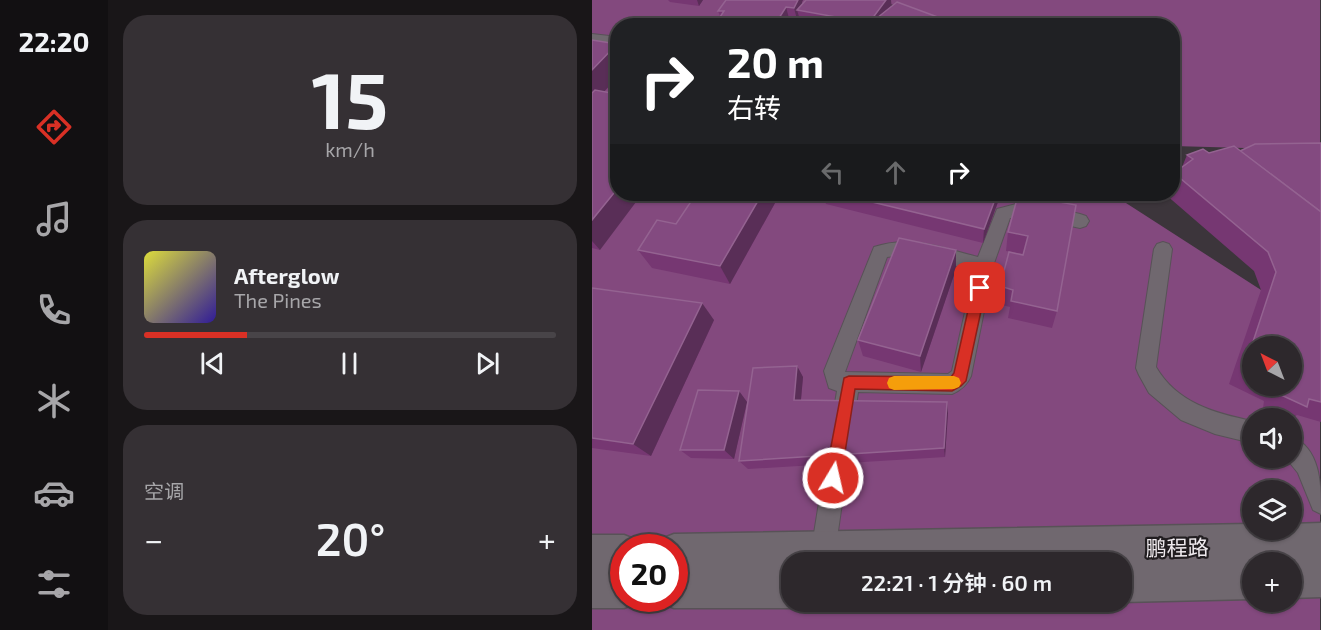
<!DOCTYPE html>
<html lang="zh">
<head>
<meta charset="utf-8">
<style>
	:root { --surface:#2d282c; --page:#353034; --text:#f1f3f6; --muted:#a7a6a9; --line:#484448; --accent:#d93025 }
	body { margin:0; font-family:"Exo 2","Noto Sans SC",sans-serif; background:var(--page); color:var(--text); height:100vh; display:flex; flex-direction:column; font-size:22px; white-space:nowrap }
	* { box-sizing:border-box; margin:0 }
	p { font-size:20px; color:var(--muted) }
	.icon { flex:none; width:33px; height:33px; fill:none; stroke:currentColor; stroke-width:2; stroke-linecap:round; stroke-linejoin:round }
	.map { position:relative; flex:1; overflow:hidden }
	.side { display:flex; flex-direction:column; gap:15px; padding:15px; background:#191618; width:484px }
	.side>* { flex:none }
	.guide { position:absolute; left:18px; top:18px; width:570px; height:183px; border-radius:24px; box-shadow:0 2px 4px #0004,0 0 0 2px var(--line); background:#202124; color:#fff; overflow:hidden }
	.needle { width:39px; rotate:318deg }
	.buttons { position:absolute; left:650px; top:336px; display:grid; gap:12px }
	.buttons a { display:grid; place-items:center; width:60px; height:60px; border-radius:50%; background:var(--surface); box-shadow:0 2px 4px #0004,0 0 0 2px var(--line); font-size:30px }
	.speed { position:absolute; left:18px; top:534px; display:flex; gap:12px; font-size:30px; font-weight:700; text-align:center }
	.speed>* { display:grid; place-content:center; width:78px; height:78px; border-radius:50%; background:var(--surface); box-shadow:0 2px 4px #0004,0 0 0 2px var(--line); line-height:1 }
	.speed .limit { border:9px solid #d22; background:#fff; color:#111 }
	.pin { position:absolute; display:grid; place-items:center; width:51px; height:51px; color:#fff; margin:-26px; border-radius:12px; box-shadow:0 3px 9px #0006 }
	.me { position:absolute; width:66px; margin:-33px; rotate:9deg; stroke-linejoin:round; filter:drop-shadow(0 0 4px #0008) }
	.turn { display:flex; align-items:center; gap:21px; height:126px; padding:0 18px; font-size:27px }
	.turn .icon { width:78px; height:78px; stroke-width:2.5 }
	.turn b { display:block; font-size:42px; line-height:51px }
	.lanes { display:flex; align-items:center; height:57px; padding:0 18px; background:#0003; justify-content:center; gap:30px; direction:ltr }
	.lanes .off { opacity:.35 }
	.big { font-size:45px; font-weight:600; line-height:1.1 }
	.side .widget { flex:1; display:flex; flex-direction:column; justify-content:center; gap:9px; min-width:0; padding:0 21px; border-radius:24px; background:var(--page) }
	.side .dial { align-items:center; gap:0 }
	.dial b { font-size:78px; line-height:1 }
	.song { display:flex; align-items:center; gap:18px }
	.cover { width:72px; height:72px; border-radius:9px; background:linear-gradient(135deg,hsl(60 70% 55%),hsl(250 70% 35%)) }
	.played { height:6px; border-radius:3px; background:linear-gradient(90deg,var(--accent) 25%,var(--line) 25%) }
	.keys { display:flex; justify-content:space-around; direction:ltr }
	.heat { display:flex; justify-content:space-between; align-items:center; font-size:33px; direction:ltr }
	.trip { position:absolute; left:189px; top:552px; width:351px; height:60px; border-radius:24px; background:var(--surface); box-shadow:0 2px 4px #0004,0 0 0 2px var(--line); font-weight:600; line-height:60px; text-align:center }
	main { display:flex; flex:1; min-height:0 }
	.tabs { display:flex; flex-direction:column; width:108px; justify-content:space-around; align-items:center; background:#121012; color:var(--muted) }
	.tabs .icon { width:42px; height:42px }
	.tabs .selected { color:var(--accent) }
	.tabs b { font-size:27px; color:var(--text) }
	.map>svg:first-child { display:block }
	.green { fill:#83497e; fill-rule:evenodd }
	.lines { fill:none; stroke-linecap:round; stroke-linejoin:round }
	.service-casing { stroke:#585257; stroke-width:2 }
	.secondary-casing { stroke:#585257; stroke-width:3 }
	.service { fill:#70686f; fill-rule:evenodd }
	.secondary { fill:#70686f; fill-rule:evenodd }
	.wall { fill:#763772; fill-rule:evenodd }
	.shaded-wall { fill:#592e57 }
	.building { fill:#834a80; stroke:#946391; stroke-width:1.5 }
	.route { fill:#d93025; stroke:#8d1f18; stroke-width:1.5 }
	.slow { fill:#f59e0b }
	.labels { text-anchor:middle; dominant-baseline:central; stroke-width:4.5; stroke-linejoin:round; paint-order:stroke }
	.near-street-label { font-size:21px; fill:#f0ebef; stroke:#211d20 }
</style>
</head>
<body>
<main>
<nav class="tabs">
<b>22:20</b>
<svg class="icon selected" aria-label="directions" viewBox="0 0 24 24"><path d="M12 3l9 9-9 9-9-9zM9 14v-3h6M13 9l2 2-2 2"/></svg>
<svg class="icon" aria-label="music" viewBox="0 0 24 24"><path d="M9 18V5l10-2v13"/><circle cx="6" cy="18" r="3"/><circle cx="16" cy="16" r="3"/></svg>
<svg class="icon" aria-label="phone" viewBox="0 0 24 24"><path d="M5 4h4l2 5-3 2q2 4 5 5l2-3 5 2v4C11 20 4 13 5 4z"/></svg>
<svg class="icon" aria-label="climate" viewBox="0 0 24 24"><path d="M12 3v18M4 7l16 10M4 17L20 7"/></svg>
<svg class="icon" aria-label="car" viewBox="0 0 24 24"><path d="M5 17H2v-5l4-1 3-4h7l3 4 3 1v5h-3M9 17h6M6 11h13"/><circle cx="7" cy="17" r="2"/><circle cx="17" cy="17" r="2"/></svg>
<svg class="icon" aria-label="filters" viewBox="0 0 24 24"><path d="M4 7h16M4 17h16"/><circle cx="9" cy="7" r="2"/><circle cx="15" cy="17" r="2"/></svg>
</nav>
<section class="side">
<div class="widget dial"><b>15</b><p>km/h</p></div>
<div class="widget">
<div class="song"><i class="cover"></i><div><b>Afterglow</b><p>The Pines</p></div></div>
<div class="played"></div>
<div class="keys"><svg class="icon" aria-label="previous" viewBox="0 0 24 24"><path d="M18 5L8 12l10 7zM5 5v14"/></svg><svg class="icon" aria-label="pause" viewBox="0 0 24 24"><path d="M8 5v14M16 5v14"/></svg><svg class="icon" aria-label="next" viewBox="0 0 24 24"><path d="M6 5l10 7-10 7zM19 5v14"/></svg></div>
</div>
<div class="widget"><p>空调</p>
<div class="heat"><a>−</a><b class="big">20°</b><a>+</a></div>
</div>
</section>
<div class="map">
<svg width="729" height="630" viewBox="0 0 729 630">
	<rect width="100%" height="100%" fill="#3c353b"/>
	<g class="green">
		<path d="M0,0H220L260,25L26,26V194H520L728,328V630H0ZM660,346H699V386H660ZM660,418H699V458H660ZM660,490H699V530H660ZM32,548H82V598H32ZM200,562H530V602H200ZM660,562H699V602H660Z"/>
		<polygon points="271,0 728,0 728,150 581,146 580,26 367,25 315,7"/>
	</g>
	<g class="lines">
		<g class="service-casing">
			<g id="service">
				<polygon points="0,34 26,37 26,45 0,42"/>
				<path d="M428,203L449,205L488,214L494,216L497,221L494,226L488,228L438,217L418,218L401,266L379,376C375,385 369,390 360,394L266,392L243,552L240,561H222L219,552L245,391L237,388L232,371L282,247C317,235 351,248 386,257L405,209ZM310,255L338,259L382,271L360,371L356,374L253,372L295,257Z"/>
				<path d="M571,242L577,244L580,249L564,367C585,403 622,413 660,421V443L623,434L589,420L557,393L547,375L544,368L562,249L565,244Z"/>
				<path d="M699,436C729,449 729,484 729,514L721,510L706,473L694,458H699Z"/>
			</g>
		</g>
		<g class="secondary-casing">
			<g id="secondary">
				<polygon points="729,523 729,597 699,598 699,562 660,562 660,599 530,602 528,602 530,562 200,562 200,602 215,602 200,608 82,608 67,602 65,598 82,598 82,548 64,548 67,540 82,534 660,524 660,530 699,530 699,524"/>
				<polygon points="0,535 32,535 47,541 49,548 32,548 32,598 49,598 47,602 32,608 0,608"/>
			</g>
		</g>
		<use href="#service" class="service"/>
		<use href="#secondary" class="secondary"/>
	</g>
	<g class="wall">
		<polygon points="76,0 111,0 107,6 78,2"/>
		<polygon points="134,0 211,0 210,2 210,4 214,0 299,0 299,7 370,26 209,26 208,20 206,23 128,16 126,11"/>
		<polygon points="0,40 26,45 26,77 12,92 8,250 0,248"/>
		<path d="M729,143V422L705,415L699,419L693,418L671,408L672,401L637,384L669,290L662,271L573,194H580V176L582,173L590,167L595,155ZM660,346L699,386H660Z"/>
		<polygon points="104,194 188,194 138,284 60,268 46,250 84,224"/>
		<polygon points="231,194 407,194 406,202 391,243 234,204"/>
		<polygon points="425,199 465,311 460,328 416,318 418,307 406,304 408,286 431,254 414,251 416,232"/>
		<polygon points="364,250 364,269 329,372 271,356 266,340"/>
		<polygon points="0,288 122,320 59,456 0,448"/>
		<polygon points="205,366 211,377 209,400 356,413 353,457 156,469 147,461"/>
		<polygon points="147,391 155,402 142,459 99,458 88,450"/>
	</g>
	<g class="shaded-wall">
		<polygon points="105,0 111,0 107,6"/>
		<polygon points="202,0 211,0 210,2 212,11 205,10 208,20 206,23 202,8"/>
		<polygon points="294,0 299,0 300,10 280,22 281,26 278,26 277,23"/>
		<polygon points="194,7 198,22 196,26 182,26"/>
		<polygon points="25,44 26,77 1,103 0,102 0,70"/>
		<polygon points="26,188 26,194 50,194 8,250 0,241 0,220"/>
		<polygon points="170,194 188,194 138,284 128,266"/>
		<polygon points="405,194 407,194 406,202 391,243 392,229"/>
		<polygon points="364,250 364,269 329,372 328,356"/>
		<polygon points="110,303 122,320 59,456 41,444"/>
		<polygon points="205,366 211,377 208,410 202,400"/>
		<polygon points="147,391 155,402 142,459 132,450"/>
		<polygon points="355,402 356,413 353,457 352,448"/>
	</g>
	<g class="building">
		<polygon points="134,0 206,0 202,8 194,7 182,26 122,26 132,11 126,11"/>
		<polygon points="214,0 294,0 277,23 205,10"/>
		<polygon points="305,2 370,26 288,26 280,22"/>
		<polygon points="0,40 25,44 0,70"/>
		<polygon points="26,85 26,188 0,220 0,93 3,90 19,93"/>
		<polygon points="729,143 729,212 648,151 663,144"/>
		<polygon points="642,146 729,212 729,402 717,399 715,407 687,394 689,387 686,386 699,386 699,346 660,346 660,373 652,369 684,272 676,252 582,173 601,159 595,155 611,149 617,153"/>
		<polygon points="104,194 170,194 128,266 46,250 65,220 84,224"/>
		<polygon points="247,194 405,194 392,229"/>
		<polygon points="440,197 484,205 465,311 419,301 421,290 408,286 417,252 431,255 436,236 416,232 425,199 439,202"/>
		<polygon points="307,238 364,250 328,356 266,340"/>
		<polygon points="0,288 110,303 41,444 0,438"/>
		<polygon points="205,366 202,400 355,402 352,448 147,461 161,368"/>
		<polygon points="106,390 147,391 132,450 88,450"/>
	</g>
	<polygon class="route" points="388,282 394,288 374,381 369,386 360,391 263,389 249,478 247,483 241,486 235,483 233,478 252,378 257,376 359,377 362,373 381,288"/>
	<polygon class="slow" points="302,376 362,376 367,378 369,383 367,387 362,389 302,390 297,388 295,383 297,378"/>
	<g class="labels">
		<g class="near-street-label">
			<text transform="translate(585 547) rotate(-1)">鹏程路</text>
		</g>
	</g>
</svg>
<div class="buttons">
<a><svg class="needle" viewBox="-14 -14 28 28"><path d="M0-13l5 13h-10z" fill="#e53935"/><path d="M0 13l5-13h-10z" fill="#a7a6a9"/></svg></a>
<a><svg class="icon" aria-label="sound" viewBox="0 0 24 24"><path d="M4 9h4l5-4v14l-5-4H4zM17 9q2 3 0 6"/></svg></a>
<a><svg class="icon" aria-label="layers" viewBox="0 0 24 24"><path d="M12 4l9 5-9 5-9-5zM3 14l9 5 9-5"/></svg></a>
<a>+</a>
</div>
<div class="speed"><div class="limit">20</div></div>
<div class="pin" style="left:388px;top:288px;background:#d93025"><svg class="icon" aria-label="arrive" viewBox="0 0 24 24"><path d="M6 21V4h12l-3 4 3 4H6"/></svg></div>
<svg class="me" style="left:241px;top:478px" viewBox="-20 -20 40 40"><circle r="17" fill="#d93025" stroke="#fff" stroke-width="3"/><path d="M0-11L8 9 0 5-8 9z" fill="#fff"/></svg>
<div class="trip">22:21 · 1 分钟 · 60 m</div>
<div class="guide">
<div class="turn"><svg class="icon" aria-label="right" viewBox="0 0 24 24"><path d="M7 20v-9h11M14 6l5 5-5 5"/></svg><div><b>20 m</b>右转</div></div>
<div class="lanes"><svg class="icon off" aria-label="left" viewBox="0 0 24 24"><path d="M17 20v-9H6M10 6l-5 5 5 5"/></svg><svg class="icon off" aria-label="ahead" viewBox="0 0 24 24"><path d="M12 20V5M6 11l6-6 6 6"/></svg><svg class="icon" aria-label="right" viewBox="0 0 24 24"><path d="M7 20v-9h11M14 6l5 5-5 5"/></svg></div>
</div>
</div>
</main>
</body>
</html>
